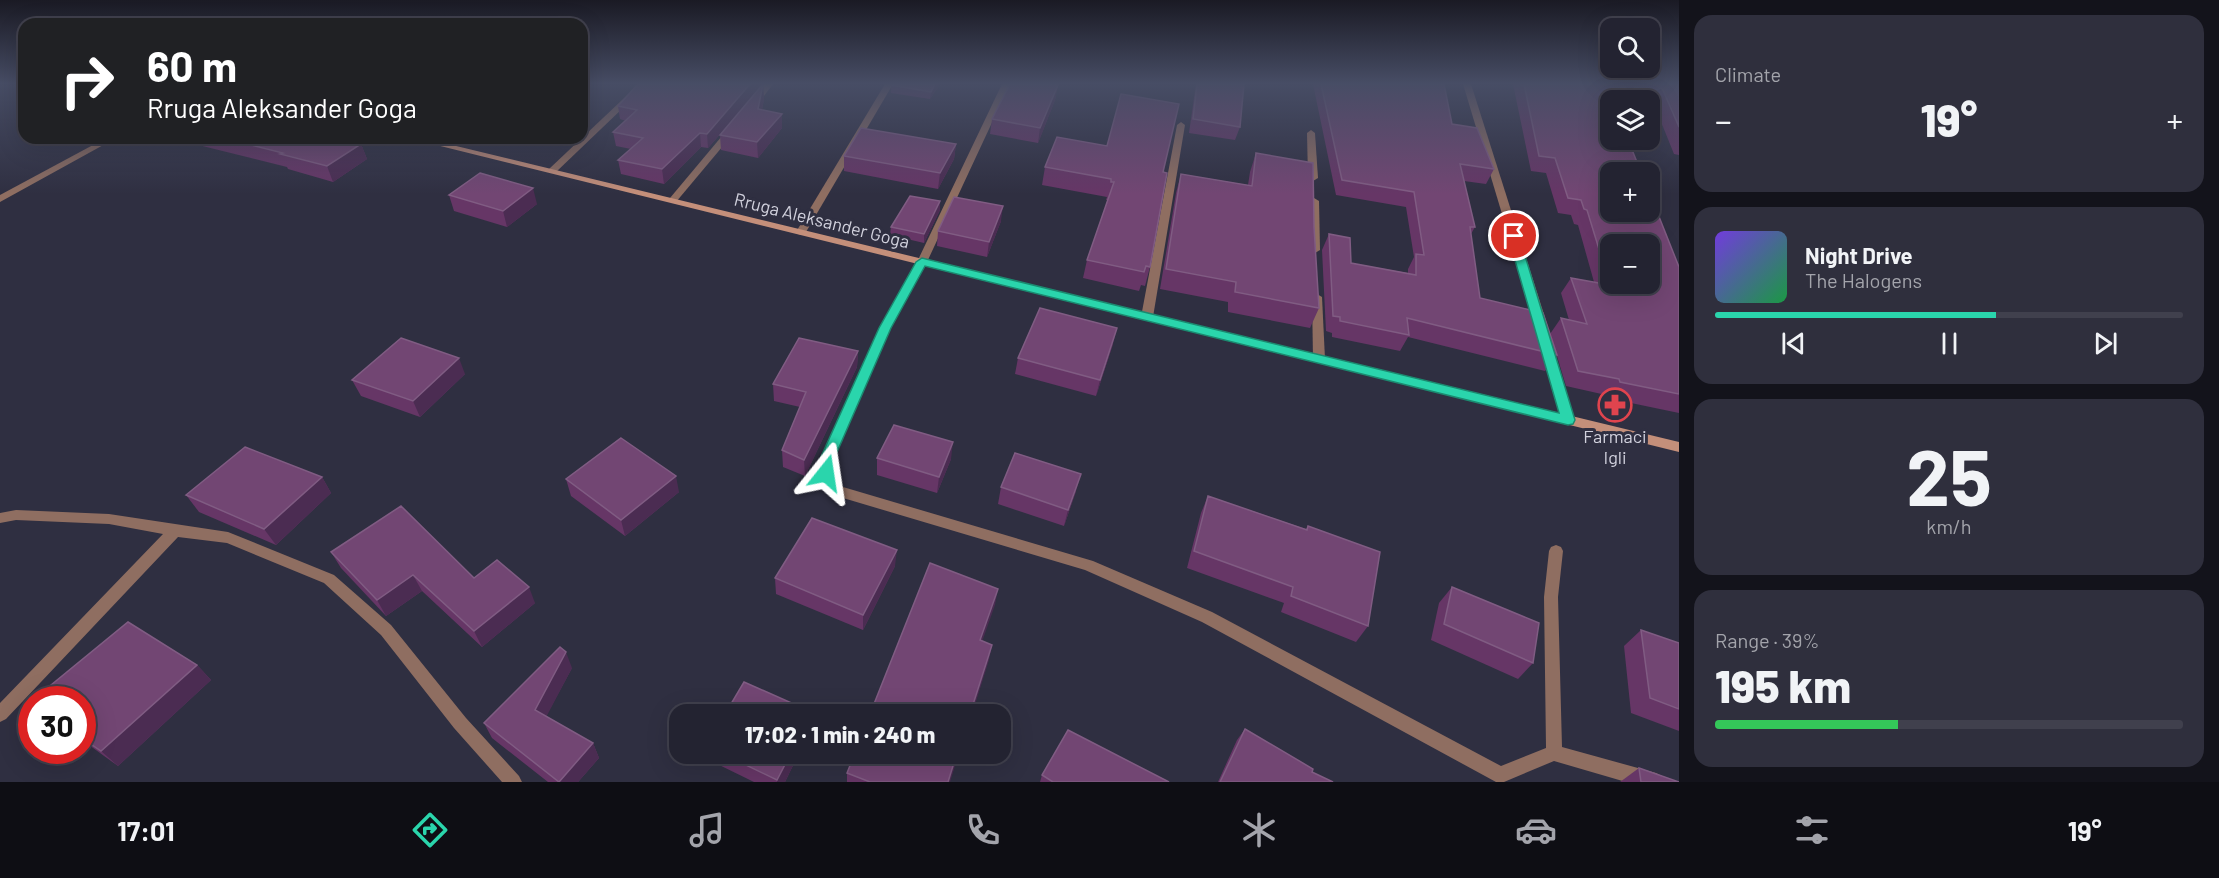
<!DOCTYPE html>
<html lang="en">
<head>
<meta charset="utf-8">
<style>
	:root { --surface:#232331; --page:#2f2f3d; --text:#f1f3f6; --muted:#a3a4ab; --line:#40404d; --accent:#2ad5ac }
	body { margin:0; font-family:Barlow,sans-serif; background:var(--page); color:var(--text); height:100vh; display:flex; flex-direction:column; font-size:22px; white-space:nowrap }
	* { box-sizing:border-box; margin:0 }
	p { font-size:20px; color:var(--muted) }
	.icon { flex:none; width:33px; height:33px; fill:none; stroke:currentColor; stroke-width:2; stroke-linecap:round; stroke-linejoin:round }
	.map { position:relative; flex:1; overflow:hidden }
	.drawer { display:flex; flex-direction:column; gap:15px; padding:15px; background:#13131b; width:540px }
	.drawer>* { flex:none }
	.hud { position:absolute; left:18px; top:18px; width:570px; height:126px; border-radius:18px; box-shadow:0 6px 24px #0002,0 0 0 2px var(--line); background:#202124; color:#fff; overflow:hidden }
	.tools { position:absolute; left:1600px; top:18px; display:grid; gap:12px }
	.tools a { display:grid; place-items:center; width:60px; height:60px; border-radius:12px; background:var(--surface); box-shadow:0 6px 24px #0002,0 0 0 2px var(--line); font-size:30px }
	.speed { position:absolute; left:18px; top:686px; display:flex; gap:12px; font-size:30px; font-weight:700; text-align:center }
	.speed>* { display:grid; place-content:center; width:78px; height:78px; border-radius:50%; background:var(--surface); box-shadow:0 6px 24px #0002,0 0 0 2px var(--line); line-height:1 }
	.speed .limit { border:9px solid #d22; background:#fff; color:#111 }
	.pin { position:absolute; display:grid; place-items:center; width:51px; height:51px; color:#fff; margin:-26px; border:3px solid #fff; border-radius:50%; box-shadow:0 2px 6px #0007 }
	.me { position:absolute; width:66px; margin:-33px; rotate:15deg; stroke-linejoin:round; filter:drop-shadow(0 0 4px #0008) }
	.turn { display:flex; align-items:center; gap:21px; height:126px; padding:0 30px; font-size:27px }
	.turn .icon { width:78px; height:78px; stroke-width:2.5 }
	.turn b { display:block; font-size:42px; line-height:51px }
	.big { font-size:45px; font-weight:800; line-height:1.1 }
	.drawer .card { flex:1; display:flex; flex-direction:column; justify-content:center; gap:9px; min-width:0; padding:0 21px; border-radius:18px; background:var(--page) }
	.drawer .dial { align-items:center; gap:0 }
	.dial b { font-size:78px; line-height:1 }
	.song { display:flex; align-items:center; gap:18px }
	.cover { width:72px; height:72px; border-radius:9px; background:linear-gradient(135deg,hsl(260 70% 55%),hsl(140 70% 35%)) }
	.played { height:6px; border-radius:3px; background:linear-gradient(90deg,var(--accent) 60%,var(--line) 60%) }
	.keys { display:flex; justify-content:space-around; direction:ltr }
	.heat { display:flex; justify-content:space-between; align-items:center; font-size:33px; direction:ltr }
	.charge { height:9px; border-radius:4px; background:linear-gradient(90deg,#34c759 39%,var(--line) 0) }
	.trip { position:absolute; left:669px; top:704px; width:342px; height:60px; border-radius:18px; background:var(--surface); box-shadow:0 6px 24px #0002,0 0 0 2px var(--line); font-weight:800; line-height:60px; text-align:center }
	.tabs { display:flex; height:96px; justify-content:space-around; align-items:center; background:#0e0e14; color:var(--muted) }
	.tabs .icon { width:42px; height:42px }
	.tabs .current { color:var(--accent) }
	.tabs b { font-size:27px; color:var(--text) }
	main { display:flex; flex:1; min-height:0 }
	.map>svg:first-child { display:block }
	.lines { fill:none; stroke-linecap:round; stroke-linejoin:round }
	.minor { fill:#8f6e61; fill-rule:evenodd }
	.secondary { fill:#c48f7a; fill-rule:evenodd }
	.wall { fill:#663666 }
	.shaded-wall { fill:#4b2c52 }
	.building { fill:#724673; stroke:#805c83; stroke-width:1.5; fill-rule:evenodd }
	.route { fill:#2ad5ac; stroke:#1b8a70; stroke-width:1.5 }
	.labels { text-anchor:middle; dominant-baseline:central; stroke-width:6; stroke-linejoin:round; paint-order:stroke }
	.street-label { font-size:18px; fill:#d1d1dd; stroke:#2f2f41 }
	.poi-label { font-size:18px; fill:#d1d1dd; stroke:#2f2f41 }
</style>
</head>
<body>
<main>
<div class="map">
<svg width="1679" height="782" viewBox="0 0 1679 782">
	<rect width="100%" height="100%" fill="#2f2f41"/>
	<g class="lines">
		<g class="minor">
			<polygon points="639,84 648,84 555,173 549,173 549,169"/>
			<polygon points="764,84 773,84 757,105 751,105 750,103"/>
			<polygon points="885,84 893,84 806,232 801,235 798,234 796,232"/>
			<polygon points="1002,84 1010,84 927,262 891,328 833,459 835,476 843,487 1093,561 1212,612 1501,766 1546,748 1544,597 1549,551 1551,547 1556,545 1561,547 1563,551 1558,597 1562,747 1656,773 1662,776 1665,782 1626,782 1554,761 1504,782 1496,782 1202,622 1085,570 833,495 822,476 821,459 879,328 917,262"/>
			<polygon points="1463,84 1471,84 1548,327 1546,330 1538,330 1536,327"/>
			<polygon points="1181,122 1185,125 1153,317 1147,321 1141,317 1177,125"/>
			<polygon points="730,129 733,130 733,134 676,202 670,202 670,198 727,130"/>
			<polygon points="1311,130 1315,133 1318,178 1313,181 1308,178 1307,133"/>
			<polygon points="106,138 116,138 0,202 0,195"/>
			<polygon points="1314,198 1319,201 1320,250 1315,253 1310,250 1309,201"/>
			<polygon points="1317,294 1322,297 1325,359 1319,363 1313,359 1312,297"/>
			<polygon points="1547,342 1553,346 1574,420 1568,424 1562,420 1541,346"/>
			<polygon points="16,510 109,514 228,532 334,575 391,625 466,718 519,776 522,782 502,782 454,728 381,635 324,583 227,543 178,537 6,719 0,722 0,703 163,534 109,524 16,520 0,523 0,513"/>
		</g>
		<polygon class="secondary" points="408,138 423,138 1679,442 1679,452"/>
	</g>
	<g class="wall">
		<polygon points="763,84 764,99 762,110 782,114 782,128 758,158 721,150 720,135 757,92 708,148 701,147 664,184 621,174 618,160 631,149 616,146 613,132 626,121 620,119 618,106"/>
		<polygon points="940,84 930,99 891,93 891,85"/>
		<polygon points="1196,84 1244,84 1240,127 1235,140 1189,133"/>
		<polygon points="1313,84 1444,84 1452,124 1494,169 1486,184 1464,181 1475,227 1471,234 1480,298 1550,334 1561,318 1569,320 1561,293 1571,278 1594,282 1578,225 1574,224 1571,215 1558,213 1546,173 1531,171 1513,84 1679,84 1679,155 1674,154 1653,102 1611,100 1679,267 1679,413 1607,398 1606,395 1566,386 1557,356 1545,371 1408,337 1400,351 1332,337 1332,333 1326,331 1322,250 1329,234 1351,263 1408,273 1408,269 1414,257 1406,207 1336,195"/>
		<polygon points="1058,85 1055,100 1038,143 990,134 992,119"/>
		<polygon points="170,138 338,138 361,144 367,159 333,182 288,169 287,167"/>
		<polygon points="956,144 954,159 938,189 844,171 844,156"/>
		<polygon points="1256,153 1314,227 1319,308 1310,328 1228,312 1228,302 1160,289 1176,193 1181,174 1248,185 1250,172"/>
		<polygon points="1045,167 1163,172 1150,267 1145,286 1141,285 1139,291 1083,278 1087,260 1108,200 1106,200 1107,197 1042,185"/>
		<polygon points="449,195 537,204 507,227 454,211"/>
		<polygon points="940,201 940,210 924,243 890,235 891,227"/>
		<polygon points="1001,221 987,257 937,246 938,231"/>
		<polygon points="1113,344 1096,396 1015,374 1018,358"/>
		<polygon points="858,351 857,367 805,476 783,467 782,450 800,407 774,401 773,384"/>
		<polygon points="465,374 420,417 361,396 352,380"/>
		<polygon points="877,458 951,459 937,493 877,475"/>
		<polygon points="322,477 331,493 276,545 199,512 186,495"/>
		<polygon points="566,479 679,492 625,536 571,496"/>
		<polygon points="1001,487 1076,491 1064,526 998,504"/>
		<polygon points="1208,496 1306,529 1308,526 1368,626 1356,642 1281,612 1284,603 1187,568 1201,513"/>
		<polygon points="331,552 474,578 535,603 482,647 422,591 386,616 341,568"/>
		<polygon points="895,566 863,630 776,594 775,578"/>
		<polygon points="1452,587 1533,663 1518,679 1431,640 1439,603"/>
		<polygon points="1641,630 1679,643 1679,731 1631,713 1624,646"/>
		<polygon points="197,665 211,680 118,766 82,740 82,699"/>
		<polygon points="572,668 546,716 593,743 599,758 578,782 548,782 492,738 484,723"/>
		<polygon points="1245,729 1312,772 1333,782 1218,782 1237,740"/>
		<polygon points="708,753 799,753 785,782 754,782 709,760"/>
		<polygon points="1639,768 1679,782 1620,782"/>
		<polygon points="847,773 950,782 847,782"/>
		<polygon points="1042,775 1169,782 1040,782"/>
	</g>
	<g class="shaded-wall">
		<polygon points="750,84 763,84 708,148 707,134"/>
		<polygon points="763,84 764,99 759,124 758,109"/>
		<polygon points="935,84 940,84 930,99 931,92"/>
		<polygon points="1058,85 1055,100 1038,143 1040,128"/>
		<polygon points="1662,88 1653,102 1650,103 1650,100 1628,100"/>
		<polygon points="782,114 782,128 758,158 757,142"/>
		<polygon points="700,133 701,147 664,184 662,169"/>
		<polygon points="361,144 367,159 333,182 327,166"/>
		<polygon points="956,144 954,159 938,189 940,173"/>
		<polygon points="533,188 537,204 507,227 503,211"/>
		<polygon points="940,201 940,210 924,243 924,234"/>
		<polygon points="1003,206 1001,221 987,257 989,242"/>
		<polygon points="1117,328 1113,344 1096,396 1100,380"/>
		<polygon points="858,351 857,367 805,476 804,460"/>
		<polygon points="459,358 465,374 420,417 413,401"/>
		<polygon points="953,442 951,459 937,493 939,477"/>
		<polygon points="1081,474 1076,491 1064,526 1068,510"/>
		<polygon points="676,476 679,492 625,536 621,520"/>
		<polygon points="322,477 331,493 276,545 264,529"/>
		<polygon points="897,550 895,566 863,630 863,615"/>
		<polygon points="413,575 422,591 386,616 377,600"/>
		<polygon points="529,587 535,603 482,647 474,631"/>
		<polygon points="998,589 995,605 977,656 980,640"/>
		<polygon points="992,645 989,660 972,714 970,714"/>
		<polygon points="566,652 572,668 542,725 535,710"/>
		<polygon points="197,665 211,680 118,766 101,751"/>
		<polygon points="593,743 599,758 578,782 559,782"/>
		<polygon points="791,753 799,753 785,782 777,782 777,780"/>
		<polygon points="957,753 959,753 950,782 948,782"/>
	</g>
	<g class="building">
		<polygon points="638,84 750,84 707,134 700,133 662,169 618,160 643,138 613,132 637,110 618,106"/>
		<polygon points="763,84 758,109 782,114 757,142 720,135"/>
		<polygon points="891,84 935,84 931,92 891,85"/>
		<polygon points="1010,84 1058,85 1040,128 992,119"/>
		<polygon points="1197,84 1244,84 1240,127 1193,119"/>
		<polygon points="1321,84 1444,84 1452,124 1477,128 1494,169 1460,164 1475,227 1470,227 1480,298 1543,313 1557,355 1407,318 1409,335 1340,321 1340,317 1333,316 1329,234 1350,238 1351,263 1416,275 1416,254 1424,255 1414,192 1342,180"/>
		<path d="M1524,84H1679V127L1662,88L1628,100H1611V140H1628L1641,172H1611V212H1650V194L1679,267V394L1620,382L1619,379L1578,371L1561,318L1587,324L1571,278L1610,285L1587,210L1584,209L1581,200L1568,198L1555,158L1539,156ZM1611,244H1650V284H1611Z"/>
		<polygon points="1121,94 1179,104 1163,172 1167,173 1150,267 1146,266 1144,272 1087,260 1114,182 1111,182 1111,179 1045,167 1057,137 1107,146"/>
		<polygon points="861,128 956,144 940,173 844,156"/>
		<polygon points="223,138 338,138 361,144 327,166 280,154 283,153"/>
		<polygon points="1256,153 1313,163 1314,227 1319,308 1235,292 1236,282 1166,269 1181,174 1252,186"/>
		<polygon points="480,173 533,188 503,211 449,195"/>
		<polygon points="910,196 940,201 924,234 891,227"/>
		<polygon points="954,197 1003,206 989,242 938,231"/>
		<polygon points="1040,308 1117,328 1100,380 1018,358"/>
		<polygon points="401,338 459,358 413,401 352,380"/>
		<polygon points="799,338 858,351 804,460 782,450 806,392 773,384"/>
		<polygon points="894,425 953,442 939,477 877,458"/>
		<polygon points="621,438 676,476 621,520 566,479"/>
		<polygon points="245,447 322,477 264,529 186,495"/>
		<polygon points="1015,453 1081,474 1068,510 1001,487"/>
		<polygon points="1208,496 1307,530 1308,526 1380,552 1368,626 1291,596 1293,587 1194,551"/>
		<polygon points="401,506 474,578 497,560 529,587 474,631 413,575 377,600 331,552"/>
		<polygon points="812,518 897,550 863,615 775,578"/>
		<polygon points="930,563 998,589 980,640 992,645 970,714 870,714"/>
		<polygon points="1452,587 1539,623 1533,663 1444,624"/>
		<polygon points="128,622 197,665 101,751 82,738 82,699 34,699"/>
		<polygon points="1641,630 1679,643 1679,709 1650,698"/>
		<polygon points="560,647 566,652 535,710 593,743 559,782 484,723"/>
		<polygon points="744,682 812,712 811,714 725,714"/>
		<polygon points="1245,729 1313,769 1312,772 1333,782 1220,782"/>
		<polygon points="1068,730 1169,782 1053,782 1042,775"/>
		<polygon points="721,753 791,753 777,780"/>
		<polygon points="855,753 957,753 948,782 870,782 847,773"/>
		<polygon points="1639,768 1679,782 1641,782"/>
	</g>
	<linearGradient id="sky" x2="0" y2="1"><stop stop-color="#1a1a24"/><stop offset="0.43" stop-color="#474d65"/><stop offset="1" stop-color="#474d65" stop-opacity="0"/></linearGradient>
	<rect width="1679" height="194" fill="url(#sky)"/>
	<polygon class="route" points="1514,232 1519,236 1575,420 1573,424 1568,425 925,266 891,328 834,459 831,477 820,477 818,473 820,459 879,328 916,262 922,258 1559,413 1508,236"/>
	<defs>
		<g id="pharmacy-ring" transform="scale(1.725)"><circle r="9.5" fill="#2f2f41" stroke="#e0444e" stroke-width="1.5"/><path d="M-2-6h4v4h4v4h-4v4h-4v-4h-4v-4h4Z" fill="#e0444e"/></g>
	</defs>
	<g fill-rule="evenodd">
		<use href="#pharmacy-ring" x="1615" y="405"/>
	</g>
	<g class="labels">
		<g class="street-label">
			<text transform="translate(822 220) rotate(14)">Rruga Aleksander Goga</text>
		</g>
		<g class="poi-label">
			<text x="1615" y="436">Farmaci<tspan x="1615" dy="21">Igli</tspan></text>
		</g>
	</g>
</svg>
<div class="tools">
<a><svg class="icon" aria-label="search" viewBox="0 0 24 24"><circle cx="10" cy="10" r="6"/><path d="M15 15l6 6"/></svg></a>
<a><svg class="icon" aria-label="layers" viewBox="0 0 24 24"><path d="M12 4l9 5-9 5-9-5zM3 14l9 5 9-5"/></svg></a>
<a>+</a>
<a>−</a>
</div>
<div class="speed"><div class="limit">30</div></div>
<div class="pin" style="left:1514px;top:236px;background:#d93025"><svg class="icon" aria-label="arrive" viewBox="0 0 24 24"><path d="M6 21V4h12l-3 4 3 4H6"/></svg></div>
<svg class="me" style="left:826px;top:473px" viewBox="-20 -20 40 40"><path d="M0-17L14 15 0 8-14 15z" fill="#2ad5ac" stroke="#fff" stroke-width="4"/></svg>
<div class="trip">17:02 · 1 min · 240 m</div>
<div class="hud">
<div class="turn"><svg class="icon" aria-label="right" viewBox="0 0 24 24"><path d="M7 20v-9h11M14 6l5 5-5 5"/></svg><div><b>60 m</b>Rruga Aleksander Goga</div></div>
</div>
</div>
<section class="drawer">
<div class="card"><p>Climate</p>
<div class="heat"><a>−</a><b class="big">19°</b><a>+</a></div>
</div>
<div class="card">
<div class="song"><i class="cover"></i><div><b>Night Drive</b><p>The Halogens</p></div></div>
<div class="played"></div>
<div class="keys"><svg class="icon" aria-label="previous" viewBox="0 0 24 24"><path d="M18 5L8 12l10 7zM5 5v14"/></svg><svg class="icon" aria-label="pause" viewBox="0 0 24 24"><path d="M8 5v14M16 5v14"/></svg><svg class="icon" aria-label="next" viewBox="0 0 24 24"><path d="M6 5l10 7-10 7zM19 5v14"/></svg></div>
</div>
<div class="card dial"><b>25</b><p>km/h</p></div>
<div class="card"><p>Range · 39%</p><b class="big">195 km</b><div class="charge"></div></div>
</section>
</main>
<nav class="tabs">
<b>17:01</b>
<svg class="icon current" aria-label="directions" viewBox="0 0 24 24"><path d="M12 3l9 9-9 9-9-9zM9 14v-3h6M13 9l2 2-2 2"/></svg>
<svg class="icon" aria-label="music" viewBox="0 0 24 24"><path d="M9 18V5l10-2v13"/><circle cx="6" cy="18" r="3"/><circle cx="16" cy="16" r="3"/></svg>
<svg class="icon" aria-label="phone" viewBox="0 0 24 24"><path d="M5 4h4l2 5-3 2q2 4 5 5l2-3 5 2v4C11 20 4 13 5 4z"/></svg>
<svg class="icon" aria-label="climate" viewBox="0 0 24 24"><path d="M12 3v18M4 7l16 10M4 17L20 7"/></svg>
<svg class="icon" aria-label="car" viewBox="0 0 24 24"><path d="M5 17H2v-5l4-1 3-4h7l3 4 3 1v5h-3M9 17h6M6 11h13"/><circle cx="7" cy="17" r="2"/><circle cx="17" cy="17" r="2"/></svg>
<svg class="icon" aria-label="filters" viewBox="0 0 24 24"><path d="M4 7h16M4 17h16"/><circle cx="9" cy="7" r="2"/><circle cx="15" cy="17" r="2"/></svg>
<b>19°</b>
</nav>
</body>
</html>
